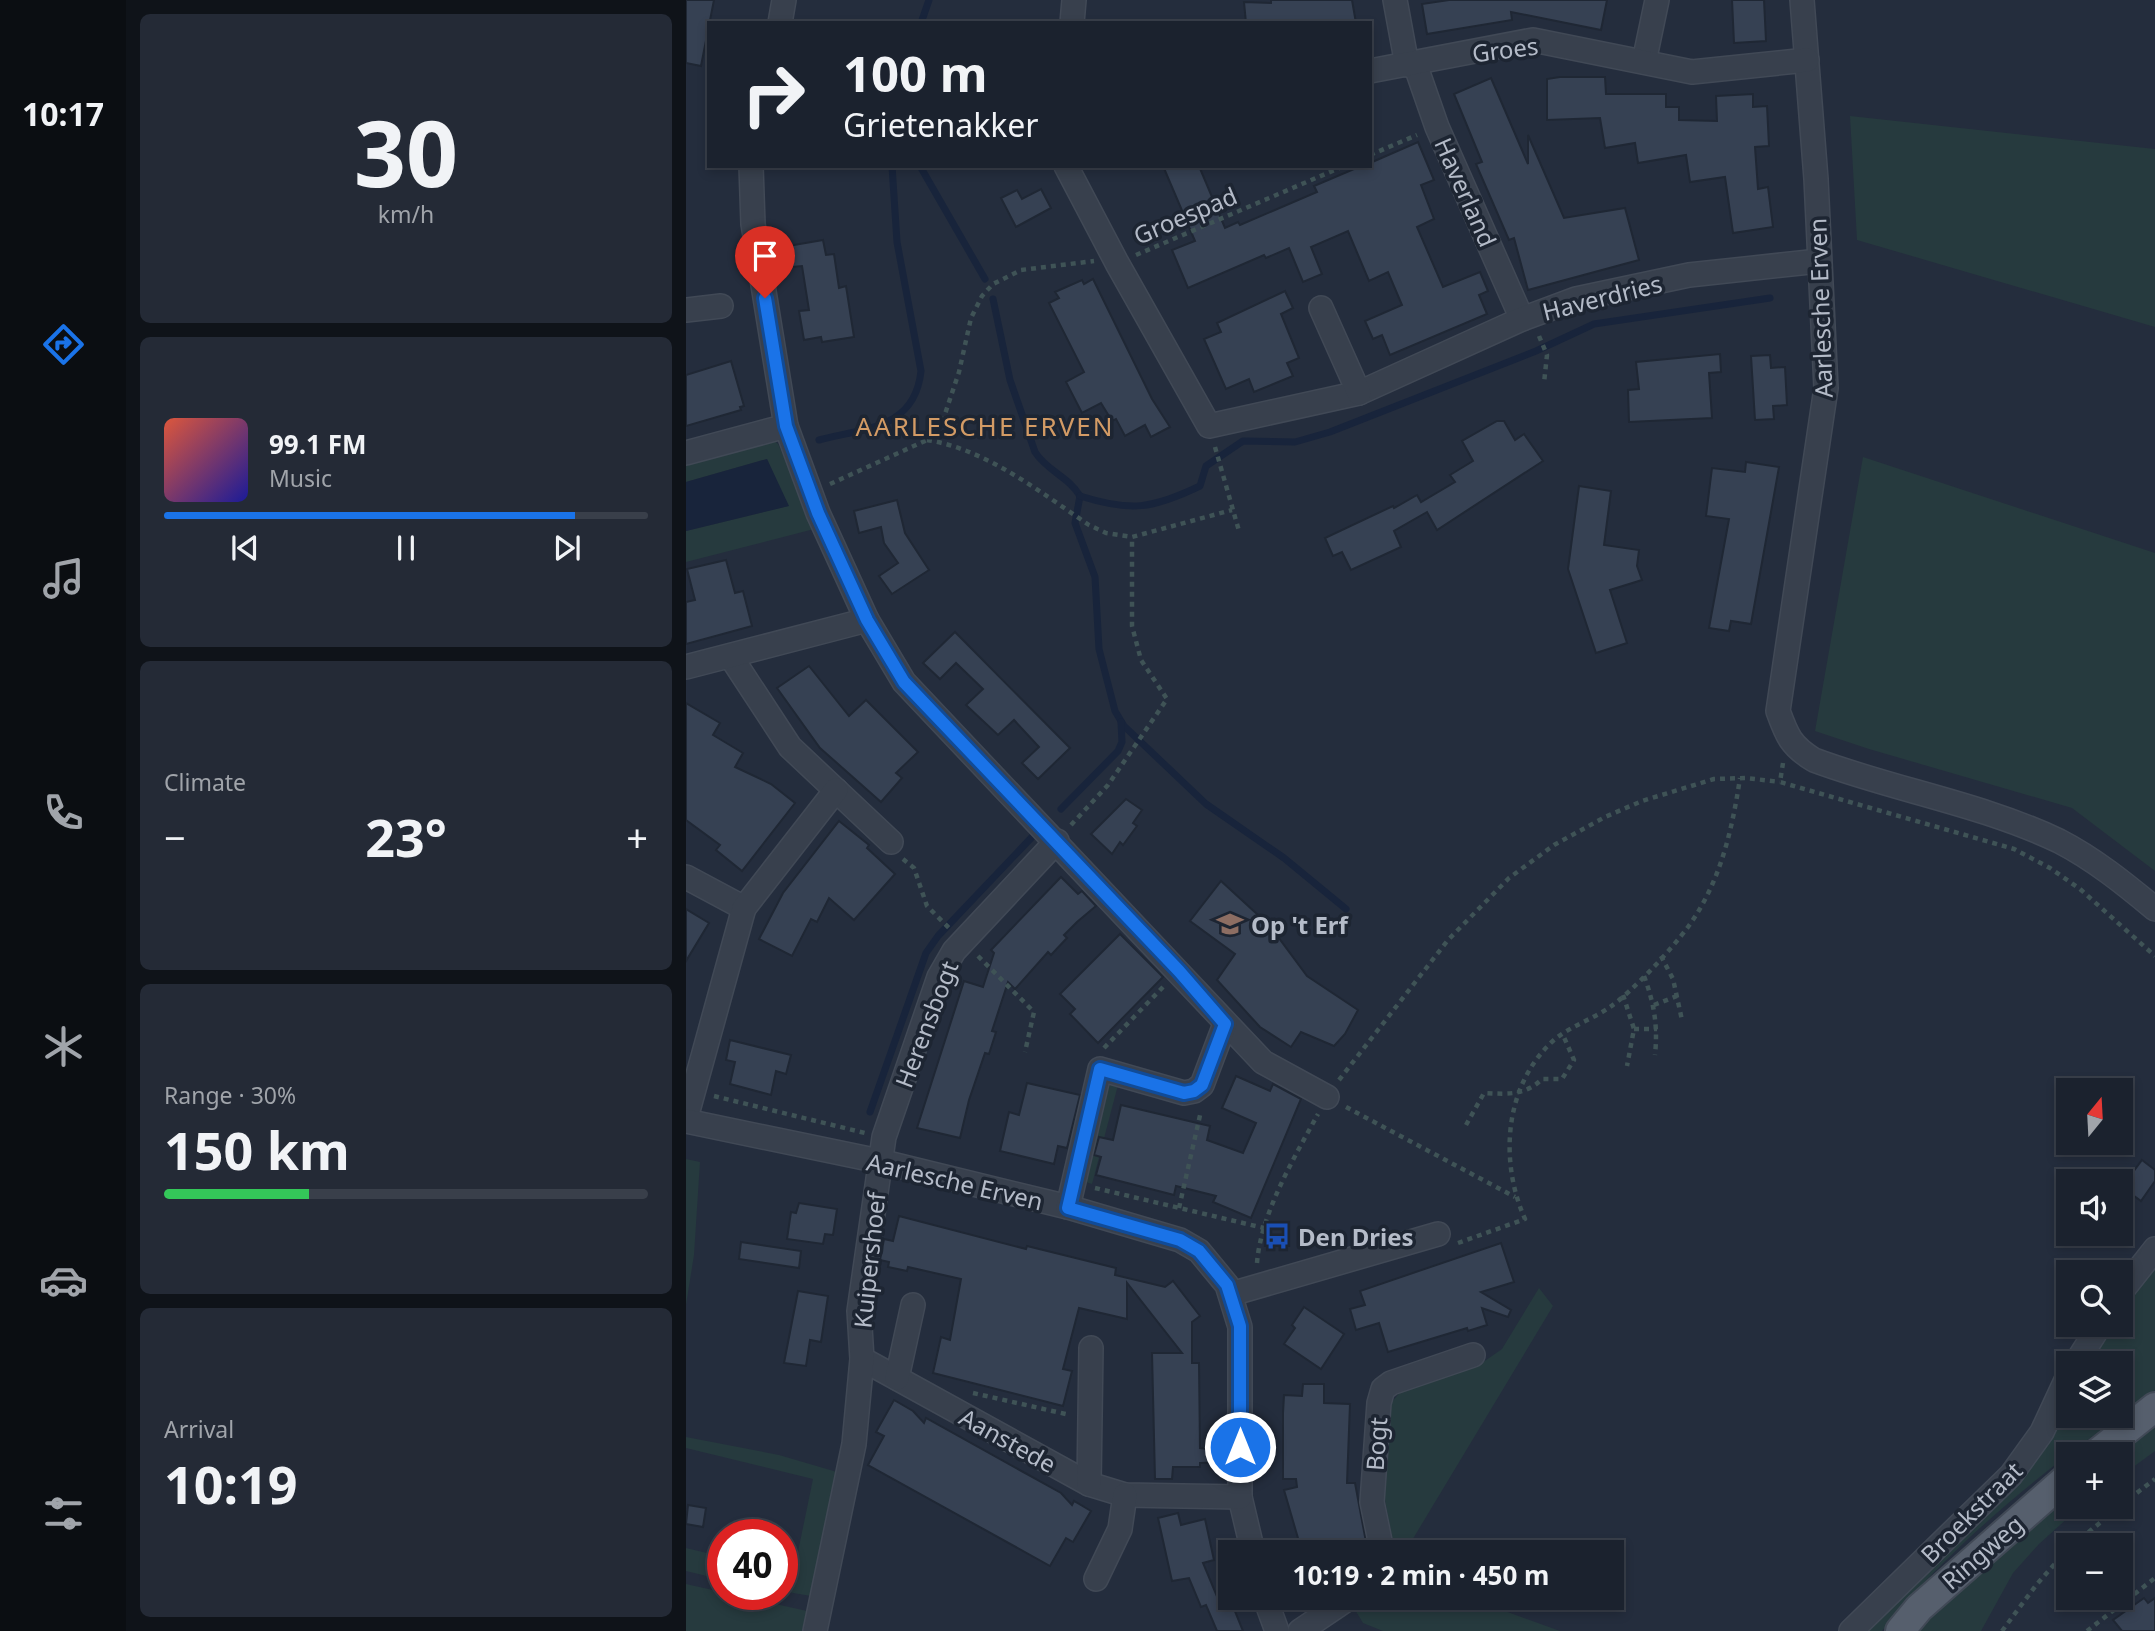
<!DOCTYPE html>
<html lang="en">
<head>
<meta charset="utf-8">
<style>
	:root { --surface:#1b222e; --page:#242a36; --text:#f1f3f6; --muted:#a0a4aa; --line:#393f4a; --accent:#1a73e8 }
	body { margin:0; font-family:"Noto Sans",sans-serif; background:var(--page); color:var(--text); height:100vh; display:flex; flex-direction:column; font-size:26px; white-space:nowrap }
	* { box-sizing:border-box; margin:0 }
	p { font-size:23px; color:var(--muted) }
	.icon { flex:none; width:38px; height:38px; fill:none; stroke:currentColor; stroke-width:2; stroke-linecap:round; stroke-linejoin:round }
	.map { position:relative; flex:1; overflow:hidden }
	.details { display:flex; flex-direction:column; gap:14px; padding:14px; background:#0f1319; width:560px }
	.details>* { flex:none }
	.top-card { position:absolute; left:21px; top:21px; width:665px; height:147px; border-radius:0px; box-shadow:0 4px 10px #0003,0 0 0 2px var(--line); background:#1b222e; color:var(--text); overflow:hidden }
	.needle { width:46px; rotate:18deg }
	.buttons { position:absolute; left:1370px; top:1078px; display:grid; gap:14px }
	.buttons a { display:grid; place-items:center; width:77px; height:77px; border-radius:0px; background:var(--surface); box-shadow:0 4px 10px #0003,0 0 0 2px var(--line); font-size:35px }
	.speed { position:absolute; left:21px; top:1519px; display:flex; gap:14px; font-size:35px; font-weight:700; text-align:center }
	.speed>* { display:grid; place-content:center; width:91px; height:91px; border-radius:50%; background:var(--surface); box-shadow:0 4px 10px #0003,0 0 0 2px var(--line); line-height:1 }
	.speed .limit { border:10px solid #d22; background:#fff; color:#111 }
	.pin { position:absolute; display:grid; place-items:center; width:60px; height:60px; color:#fff; margin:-72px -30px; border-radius:50% 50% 50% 0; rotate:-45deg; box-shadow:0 0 7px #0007 }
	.pin .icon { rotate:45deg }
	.me { position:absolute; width:77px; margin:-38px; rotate:0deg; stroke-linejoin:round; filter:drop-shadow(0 0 5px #0008) }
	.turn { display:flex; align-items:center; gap:24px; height:147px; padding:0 21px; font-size:32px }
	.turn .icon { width:91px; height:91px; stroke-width:2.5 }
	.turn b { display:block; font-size:49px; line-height:60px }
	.big { font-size:52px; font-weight:700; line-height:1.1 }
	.details .card { flex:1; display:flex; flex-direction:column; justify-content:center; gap:10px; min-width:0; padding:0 24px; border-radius:10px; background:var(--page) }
	.details .dial { align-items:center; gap:0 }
	.dial b { font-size:91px; line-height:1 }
	.song { display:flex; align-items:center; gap:21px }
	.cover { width:84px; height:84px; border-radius:10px; background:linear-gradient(135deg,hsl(10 70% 55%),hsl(240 70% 35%)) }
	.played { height:7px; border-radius:4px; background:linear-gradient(90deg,var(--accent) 85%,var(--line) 85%) }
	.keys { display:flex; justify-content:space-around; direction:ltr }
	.heat { display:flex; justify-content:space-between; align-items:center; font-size:38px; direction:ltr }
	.charge { height:10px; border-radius:5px; background:linear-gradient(90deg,#34c759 30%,var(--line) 0) }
	.trip { position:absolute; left:532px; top:1540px; width:406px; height:70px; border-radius:0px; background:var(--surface); box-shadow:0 4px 10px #0003,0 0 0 2px var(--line); font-weight:700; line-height:70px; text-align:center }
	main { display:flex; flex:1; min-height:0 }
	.tabs { display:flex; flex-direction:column; width:126px; justify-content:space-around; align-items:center; background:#0b0e12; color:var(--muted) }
	.tabs .icon { width:49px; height:49px }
	.tabs .current { color:var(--accent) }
	.tabs b { font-size:32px; color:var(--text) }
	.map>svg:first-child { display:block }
	.green { fill:#263a3e }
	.water { fill:#18243b }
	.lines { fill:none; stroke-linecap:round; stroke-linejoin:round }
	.stream { stroke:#18243b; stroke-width:7 }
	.building { fill:#364153; stroke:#1f2734; stroke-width:2 }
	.minor-casing { stroke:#414956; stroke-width:26 }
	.major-casing { stroke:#414956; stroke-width:32 }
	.path { stroke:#3f5356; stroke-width:4.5; stroke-dasharray:5 5; stroke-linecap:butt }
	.minor { stroke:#38404d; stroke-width:23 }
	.major { stroke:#565f6d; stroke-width:28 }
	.route-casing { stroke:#114b97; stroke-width:18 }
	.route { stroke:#1a73e8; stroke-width:12 }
	.labels { text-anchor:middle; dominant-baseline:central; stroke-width:7; stroke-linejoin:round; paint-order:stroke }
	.street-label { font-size:24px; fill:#b4bbc8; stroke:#1d2532 }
	.poi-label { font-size:24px; font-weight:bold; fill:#b4bbc8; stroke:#1d2532; text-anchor:start }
	.neighbourhood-label { font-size:26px; letter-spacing:2px; fill:#d39b65; stroke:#1d2532 }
</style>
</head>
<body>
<main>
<nav class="tabs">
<b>10:17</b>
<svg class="icon current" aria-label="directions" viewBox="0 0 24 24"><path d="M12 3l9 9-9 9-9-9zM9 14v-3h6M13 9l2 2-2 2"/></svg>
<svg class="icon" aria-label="music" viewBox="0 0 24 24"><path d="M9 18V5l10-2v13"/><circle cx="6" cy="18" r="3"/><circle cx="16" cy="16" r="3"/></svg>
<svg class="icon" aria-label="phone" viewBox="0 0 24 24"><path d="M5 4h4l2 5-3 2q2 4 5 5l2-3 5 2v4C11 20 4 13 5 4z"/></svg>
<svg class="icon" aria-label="climate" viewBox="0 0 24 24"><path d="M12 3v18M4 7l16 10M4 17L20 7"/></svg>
<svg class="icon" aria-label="car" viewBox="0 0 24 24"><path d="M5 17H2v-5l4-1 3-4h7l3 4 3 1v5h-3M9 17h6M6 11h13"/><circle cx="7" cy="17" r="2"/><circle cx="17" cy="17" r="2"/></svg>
<svg class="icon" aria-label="filters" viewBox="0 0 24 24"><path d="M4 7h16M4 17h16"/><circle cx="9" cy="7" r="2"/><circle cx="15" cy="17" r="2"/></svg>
</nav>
<section class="details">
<div class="card dial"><b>30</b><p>km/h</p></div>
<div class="card">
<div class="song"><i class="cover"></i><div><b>99.1 FM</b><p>Music</p></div></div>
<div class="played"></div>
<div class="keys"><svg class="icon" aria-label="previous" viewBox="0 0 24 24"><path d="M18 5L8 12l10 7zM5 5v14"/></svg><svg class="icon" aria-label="pause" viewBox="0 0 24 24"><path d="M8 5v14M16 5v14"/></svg><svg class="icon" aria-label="next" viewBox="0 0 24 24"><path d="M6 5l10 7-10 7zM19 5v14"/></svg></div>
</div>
<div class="card"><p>Climate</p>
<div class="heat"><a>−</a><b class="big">23°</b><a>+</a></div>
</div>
<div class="card"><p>Range · 30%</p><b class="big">150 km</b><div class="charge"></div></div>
<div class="card"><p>Arrival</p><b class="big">10:19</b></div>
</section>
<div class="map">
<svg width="1469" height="1631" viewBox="0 0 1469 1631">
	<rect width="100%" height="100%" fill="#242d3d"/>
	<g class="green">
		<polygon points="1164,116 1469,149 1469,327 1171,240"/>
		<polygon points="87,440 92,444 132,528 0,562 0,531 102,506 81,459 0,482 0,461"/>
		<polygon points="1177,457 1469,553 1469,871 1386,808 1183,749 1129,731"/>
		<polygon points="427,1084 432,1085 406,1184 396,1181 421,1087"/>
		<polygon points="0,1159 14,1162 8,1255 0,1305"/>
		<polygon points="1469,1262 1469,1390 1435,1415 1435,1363 1398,1363 1421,1325 1435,1325 1435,1305"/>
		<polygon points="853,1288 867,1306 719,1552 705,1552 706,1537 698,1495 705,1403 717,1389 793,1365 816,1349"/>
		<path d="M1382,1394V1416H1434C1350,1477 1262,1548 1196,1631H1181Z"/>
		<polygon points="1469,1425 1469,1451 1435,1476 1435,1454 1430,1454"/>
		<polygon points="0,1437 93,1455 151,1472 125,1596 96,1591 96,1569 108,1571 127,1479 0,1448"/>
		<polygon points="1382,1494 1382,1507 1394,1507 1353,1544 1327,1573 1295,1631 1231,1631 1295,1569"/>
		<polygon points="0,1548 37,1557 37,1580 0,1571"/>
		<polygon points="0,1584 121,1611 116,1631 0,1631"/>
		<polygon points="679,1598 783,1598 874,1631 697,1631 677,1623 668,1608"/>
	</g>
	<polygon class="water" points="81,459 103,506 0,531 0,482"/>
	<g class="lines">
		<g class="stream">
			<polyline points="235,23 243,0"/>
			<polyline points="234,166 299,279"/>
			<path d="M307,299L324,380L349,452C361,471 383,477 394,496L389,523L409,577L413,649L429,711L438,726L520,804L598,858L660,909"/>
			<path d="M133,440C179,428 229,429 235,371L211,242L206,166"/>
			<path d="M394,496C445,512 466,509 514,486L520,466L557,441L609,442L644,432L850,351L908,324L1084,298"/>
			<polyline points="375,809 432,751 436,742 435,722"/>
			<polyline points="184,1112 240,953 252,936 346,837"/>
		</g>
	</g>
	<g class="building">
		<polygon points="0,0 28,0 15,66 0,63"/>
		<polygon points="585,0 666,0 670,23 560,23 558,2 585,3"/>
		<polygon points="763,0 921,0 915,30 825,12 826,20 741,34 736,4"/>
		<polygon points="1046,0 1078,0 1080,41 1048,43"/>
		<polygon points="874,77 919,77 920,94 980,94 980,107 993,107 993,120 1031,121 1030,96 1067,94 1067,107 1081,106 1083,146 1069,147 1072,189 1082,187 1087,227 1047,233 1039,177 1004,182 1000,155 952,163 949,143 919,148 914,118 861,120 861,79"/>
		<polygon points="805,78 842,164 842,135 878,218 939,208 953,260 842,290 828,238 823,240 790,164 796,162 768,94"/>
		<polygon points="732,142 748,180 735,185 748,219 731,227 757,287 794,272 802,291 793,295 801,314 704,355 696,335 687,339 679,321 716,305 702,272 683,281 662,231 625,247 636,274 617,282 603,248 580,258 578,255 502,288 486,250 509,241 477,166 513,166 539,228 552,222 554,225 631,192 628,186 675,166 684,166 684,163"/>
		<polygon points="355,189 365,208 330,227 315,198 331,190 336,199"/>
		<polygon points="137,240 140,255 148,254 153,288 160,286 168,337 136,342 135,337 118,340 113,311 123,310 116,266 106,267 102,246"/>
		<polygon points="407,279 466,399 484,427 465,437 459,425 439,436 430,419 426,421 415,403 396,413 380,382 398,372 363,303 373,298 369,292 396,280 398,284"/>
		<polygon points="599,291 607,308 595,314 613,358 601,363 607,376 568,392 563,379 540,389 518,339 535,332 531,323"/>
		<polygon points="1034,354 1035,372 1023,373 1026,418 943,422 942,390 953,389 950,362"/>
		<polygon points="1084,355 1085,368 1099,367 1101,405 1087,406 1088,419 1069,420 1065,356"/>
		<polygon points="45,361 58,406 54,407 55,410 0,426 0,375"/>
		<polygon points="811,421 818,421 829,440 838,434 857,461 751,530 741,512 708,531 715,547 665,570 656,552 647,556 639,538 707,506 708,508 731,495 735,502 769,482 764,475 787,461 776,441"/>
		<polygon points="1060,462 1093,467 1065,624 1045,621 1043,631 1023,628 1043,519 1020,516 1026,468 1059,472"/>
		<polygon points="893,486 925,491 918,545 953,550 951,566 956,580 924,590 941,643 910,653 882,569"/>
		<polygon points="211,500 219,533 243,570 206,594 193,576 212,563 198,543 195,527 173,533 168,511"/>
		<polygon points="40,560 49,593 57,591 66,626 0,644 0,602 9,600 1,569"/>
		<polygon points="269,632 384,748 352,779 336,763 353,747 328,720 312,735 280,705 297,689 270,663 254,679 237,663"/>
		<polygon points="123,666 163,716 180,700 232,752 210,773 216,778 195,802 134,748 91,688"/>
		<polygon points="0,703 34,723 27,735 57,753 49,767 85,784 109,803 56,871 30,850 34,845 0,820"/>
		<polygon points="440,799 456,810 447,823 451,826 437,845 434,842 426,854 405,834"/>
		<polygon points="153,821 183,845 181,848 209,874 168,920 143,898 131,922 125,919 106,956 73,939 97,893"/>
		<polygon points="375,877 392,894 396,891 410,906 391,922 378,935 381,938 365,955 362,952 329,989 322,982 306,1031 310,1032 303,1054 299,1053 283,1100 274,1138 231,1128 278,981 297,987 308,953 305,950"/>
		<polygon points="535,881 584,926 621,976 672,1010 659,1034 648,1046 615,1032 605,1047 574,1027 531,980 549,954 504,921"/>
		<polygon points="0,909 23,923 0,961"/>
		<polygon points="434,934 477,977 412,1043 384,1014 389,1009 374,994"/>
		<polygon points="44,1040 105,1055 100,1074 90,1071 85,1095 44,1084 49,1062 40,1060"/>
		<polygon points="550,1076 584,1091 587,1084 615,1099 565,1218 527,1202 530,1196 490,1186 488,1195 410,1175 415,1157 408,1155 413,1137 427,1140 435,1105 524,1126 521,1140 557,1153 570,1123 536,1108"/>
		<polygon points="341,1083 394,1095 381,1148 372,1146 368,1164 314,1151 323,1112 333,1115"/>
		<polygon points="1456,1160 1469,1170 1469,1181 1455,1201 1436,1187"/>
		<polygon points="113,1203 151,1209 147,1235 139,1234 137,1244 101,1239 105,1212 110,1213"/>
		<polygon points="213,1216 340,1249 341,1246 430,1268 429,1275 479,1287 487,1281 514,1316 506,1322 506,1363 513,1363 514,1448 540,1451 540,1462 514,1463 514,1467 487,1467 486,1479 469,1479 466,1353 496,1353 441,1283 441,1319 393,1308 377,1369 386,1371 377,1406 247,1373 255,1337 264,1340 275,1279 222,1267 221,1271 202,1267 203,1262 194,1260 198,1239 207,1241"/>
		<polygon points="55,1242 115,1251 113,1268 53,1259"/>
		<polygon points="815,1243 828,1282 795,1292 825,1310 822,1317 796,1308 801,1325 782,1331 781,1328 702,1352 693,1323 670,1330 664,1309 679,1305 674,1291"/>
		<polygon points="112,1291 142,1296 135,1342 124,1340 120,1366 98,1363"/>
		<polygon points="618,1307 658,1334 635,1369 598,1344 609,1328 606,1325"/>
		<polygon points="617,1384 638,1384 638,1403 664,1404 661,1483 669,1483 680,1542 679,1552 616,1552 598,1490 611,1487 610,1479 597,1479 597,1413 598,1395 616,1396"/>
		<polygon points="208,1400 227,1411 238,1423 240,1418 375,1493 386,1505 388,1501 405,1511 387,1542 380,1538 364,1566 182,1465 198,1436 190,1432"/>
		<polygon points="2,1505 20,1508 17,1527 0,1524"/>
		<polygon points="492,1513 495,1525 519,1519 528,1560 517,1563 532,1599 542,1594 557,1631 531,1631 520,1605 515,1607 503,1578 486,1581 472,1518"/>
		<polygon points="1458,1598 1462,1603 1469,1598 1469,1631 1436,1631 1427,1620"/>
	</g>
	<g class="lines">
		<g class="minor-casing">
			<g id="minor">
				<polyline points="709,0 721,65"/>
				<path d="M1116,0L1130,179L1140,388L1092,711C1101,736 1105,746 1128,760C1208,790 1296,804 1373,841C1408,859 1439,884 1469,909"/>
				<polyline points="94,23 98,0"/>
				<polyline points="386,23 388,0"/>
				<polyline points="958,62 971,0"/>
				<polyline points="729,64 751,127 836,319"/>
				<polyline points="684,71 847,40 1006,72 1121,60"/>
				<polyline points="65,166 67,224 100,426 132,513 181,620 218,682 577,1062 641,1097"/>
				<polyline points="380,166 431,263 523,426 673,393 836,319 890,299 1003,275 1133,261"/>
				<polyline points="635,308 673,393"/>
				<polyline points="0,310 35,306"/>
				<polyline points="0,453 100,426"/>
				<polyline points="45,657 104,747 205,842"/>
				<polyline points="0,667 181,620"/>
				<polyline points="0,877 58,908"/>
				<polyline points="0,1118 58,908 150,790"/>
				<polyline points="0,1121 193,1161 382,1207 494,1240 513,1251 541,1285 554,1327 554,1497 567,1552"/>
				<polyline points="382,1207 414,1069 498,1093 508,1091 516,1085 539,1024"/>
				<polyline points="1435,1292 1469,1249"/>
				<polyline points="545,1294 752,1234"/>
				<polyline points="176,1359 403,1484 439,1495 554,1497"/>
				<polyline points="1390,1363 1414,1325"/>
				<polyline points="211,1378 227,1305"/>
				<polyline points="403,1484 405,1348"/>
				<polyline points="693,1552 694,1541 686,1502 693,1403 697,1389 705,1383 787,1355"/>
				<polyline points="410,1579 434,1529 439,1495"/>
				<polyline points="579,1598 591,1631"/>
				<polyline points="129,1631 168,1444 176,1359 173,1311 198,1137 253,977 268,951 371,841"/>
				<polyline points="614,1631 663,1598"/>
				<polyline points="1165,1631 1325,1475 1356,1432 1382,1376"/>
			</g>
		</g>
		<g class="major-casing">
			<g id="major">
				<polyline points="1410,1454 1469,1407"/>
				<polyline points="1214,1631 1233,1608 1382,1477"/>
			</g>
		</g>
		<g class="path">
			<polyline points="684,155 731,135"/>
			<polyline points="450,255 658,166"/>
			<polyline points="853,336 861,355 858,383"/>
			<path d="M241,440C300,449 354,492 403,525L420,533L446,537L546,510"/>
			<polyline points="529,447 553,531"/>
			<polyline points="144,484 241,440 259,414 273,372 285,318 296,296 307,284 335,270 408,261"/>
			<polyline points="1097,763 1094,782 1328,849 1364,868 1394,889 1469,956"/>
			<polyline points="385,825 422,785 481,699 455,660 446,626 446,537"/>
			<polyline points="217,859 228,868 241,906 263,928"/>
			<polyline points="292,956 348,1012 339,1052"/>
			<polyline points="975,956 987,979 996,1020"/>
			<path d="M958,976C968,1003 972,1025 969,1055"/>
			<polyline points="937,995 948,1029 941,1066"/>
			<polyline points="968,1005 991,996"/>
			<polyline points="948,1029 971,1029"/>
			<polyline points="418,1048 477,987"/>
			<polyline points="653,1080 762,940 823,878 868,845 919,817 956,801 1028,779 1060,778 1094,782"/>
			<polyline points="28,1096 179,1133"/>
			<polyline points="660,1107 829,1197"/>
			<path d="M780,1125L798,1093C821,1094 839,1096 856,1079H876L888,1060L877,1035"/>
			<polyline points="409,1188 578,1228"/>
			<polyline points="493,1208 515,1111"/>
			<path d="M772,1243L839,1219C813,1161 818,1084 869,1039C885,1026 907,1019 924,1007C947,991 985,950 1002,927C1034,883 1046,831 1054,778"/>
			<path d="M571,1263C575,1213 608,1158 632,1114"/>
			<polyline points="287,1393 384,1415"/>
			<polyline points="1435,1505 1469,1479"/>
			<polyline points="1387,1545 1433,1507"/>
			<polyline points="607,1598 612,1608"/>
			<polyline points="1316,1631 1351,1584 1382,1549"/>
			<polyline points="1401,1631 1469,1578"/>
		</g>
		<use href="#minor" class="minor"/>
		<use href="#major" class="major"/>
	</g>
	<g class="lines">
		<g class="route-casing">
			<polyline id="route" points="79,298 100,426 132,513 181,620 218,682 493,971 539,1024 516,1085 508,1091 498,1093 414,1069 382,1208 494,1240 513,1251 541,1285 554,1326 554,1447"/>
		</g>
		<use href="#route" class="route"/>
	</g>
	<defs>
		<g id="school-bare" transform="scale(2.1)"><path d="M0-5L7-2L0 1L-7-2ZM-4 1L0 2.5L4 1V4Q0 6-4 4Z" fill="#8d6e63" stroke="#1d2532" stroke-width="2.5" paint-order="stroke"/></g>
		<g id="bus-bare" transform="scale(2.1)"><path d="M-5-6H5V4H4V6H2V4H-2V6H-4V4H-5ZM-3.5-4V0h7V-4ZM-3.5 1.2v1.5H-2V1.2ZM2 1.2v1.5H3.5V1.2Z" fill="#1a4fb4" stroke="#1d2532" stroke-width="2.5" paint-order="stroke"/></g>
	</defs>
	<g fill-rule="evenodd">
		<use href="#school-bare" x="544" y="924"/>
		<use href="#bus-bare" x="591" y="1236"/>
	</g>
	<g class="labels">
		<g class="street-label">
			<text transform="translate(819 49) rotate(-7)">Groes</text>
			<text transform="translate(780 192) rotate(66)">Haverland</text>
			<text transform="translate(499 215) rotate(-23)">Groespad</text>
			<text transform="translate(916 297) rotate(-14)">Haverdries</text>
			<text transform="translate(1134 308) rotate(-92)">Aarlesche Erven</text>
			<text transform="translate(240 1024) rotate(-69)">Herensbogt</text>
			<text transform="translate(269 1181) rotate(13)">Aarlesche Erven</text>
			<text transform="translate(183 1260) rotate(-84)">Kuipershoef</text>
			<text transform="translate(322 1440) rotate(29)">Aanstede</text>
			<text transform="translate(690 1444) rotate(-86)">Bogt</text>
			<text transform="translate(1285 1512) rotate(-45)">Broekstraat</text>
			<text transform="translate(1296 1552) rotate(-41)">Ringweg</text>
		</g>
		<g class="poi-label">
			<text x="565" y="924">Op 't Erf</text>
			<text x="612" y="1236">Den Dries</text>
		</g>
		<g class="neighbourhood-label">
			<text x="299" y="426">AARLESCHE ERVEN</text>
		</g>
	</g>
</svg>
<div class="buttons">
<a><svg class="needle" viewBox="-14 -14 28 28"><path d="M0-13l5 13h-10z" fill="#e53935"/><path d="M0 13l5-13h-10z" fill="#a0a4aa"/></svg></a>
<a><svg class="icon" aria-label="sound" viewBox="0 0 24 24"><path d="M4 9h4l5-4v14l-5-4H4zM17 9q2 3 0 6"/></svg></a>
<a><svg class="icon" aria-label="search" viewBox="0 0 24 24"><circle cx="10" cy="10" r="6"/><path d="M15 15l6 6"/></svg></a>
<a><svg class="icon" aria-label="layers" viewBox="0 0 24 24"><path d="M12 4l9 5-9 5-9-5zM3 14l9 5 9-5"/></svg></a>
<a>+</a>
<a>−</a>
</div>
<div class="speed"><div class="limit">40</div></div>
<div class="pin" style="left:79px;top:298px;background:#d93025"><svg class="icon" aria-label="arrive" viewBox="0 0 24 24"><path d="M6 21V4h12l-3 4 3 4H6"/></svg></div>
<svg class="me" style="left:554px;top:1447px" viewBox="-20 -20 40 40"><circle r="17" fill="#1a73e8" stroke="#fff" stroke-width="3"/><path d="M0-11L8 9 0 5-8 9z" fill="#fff"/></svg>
<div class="trip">10:19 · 2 min · 450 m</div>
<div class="top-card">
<div class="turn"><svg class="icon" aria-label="right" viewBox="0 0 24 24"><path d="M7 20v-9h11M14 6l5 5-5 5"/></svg><div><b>100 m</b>Grietenakker</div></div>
</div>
</div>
</main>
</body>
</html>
